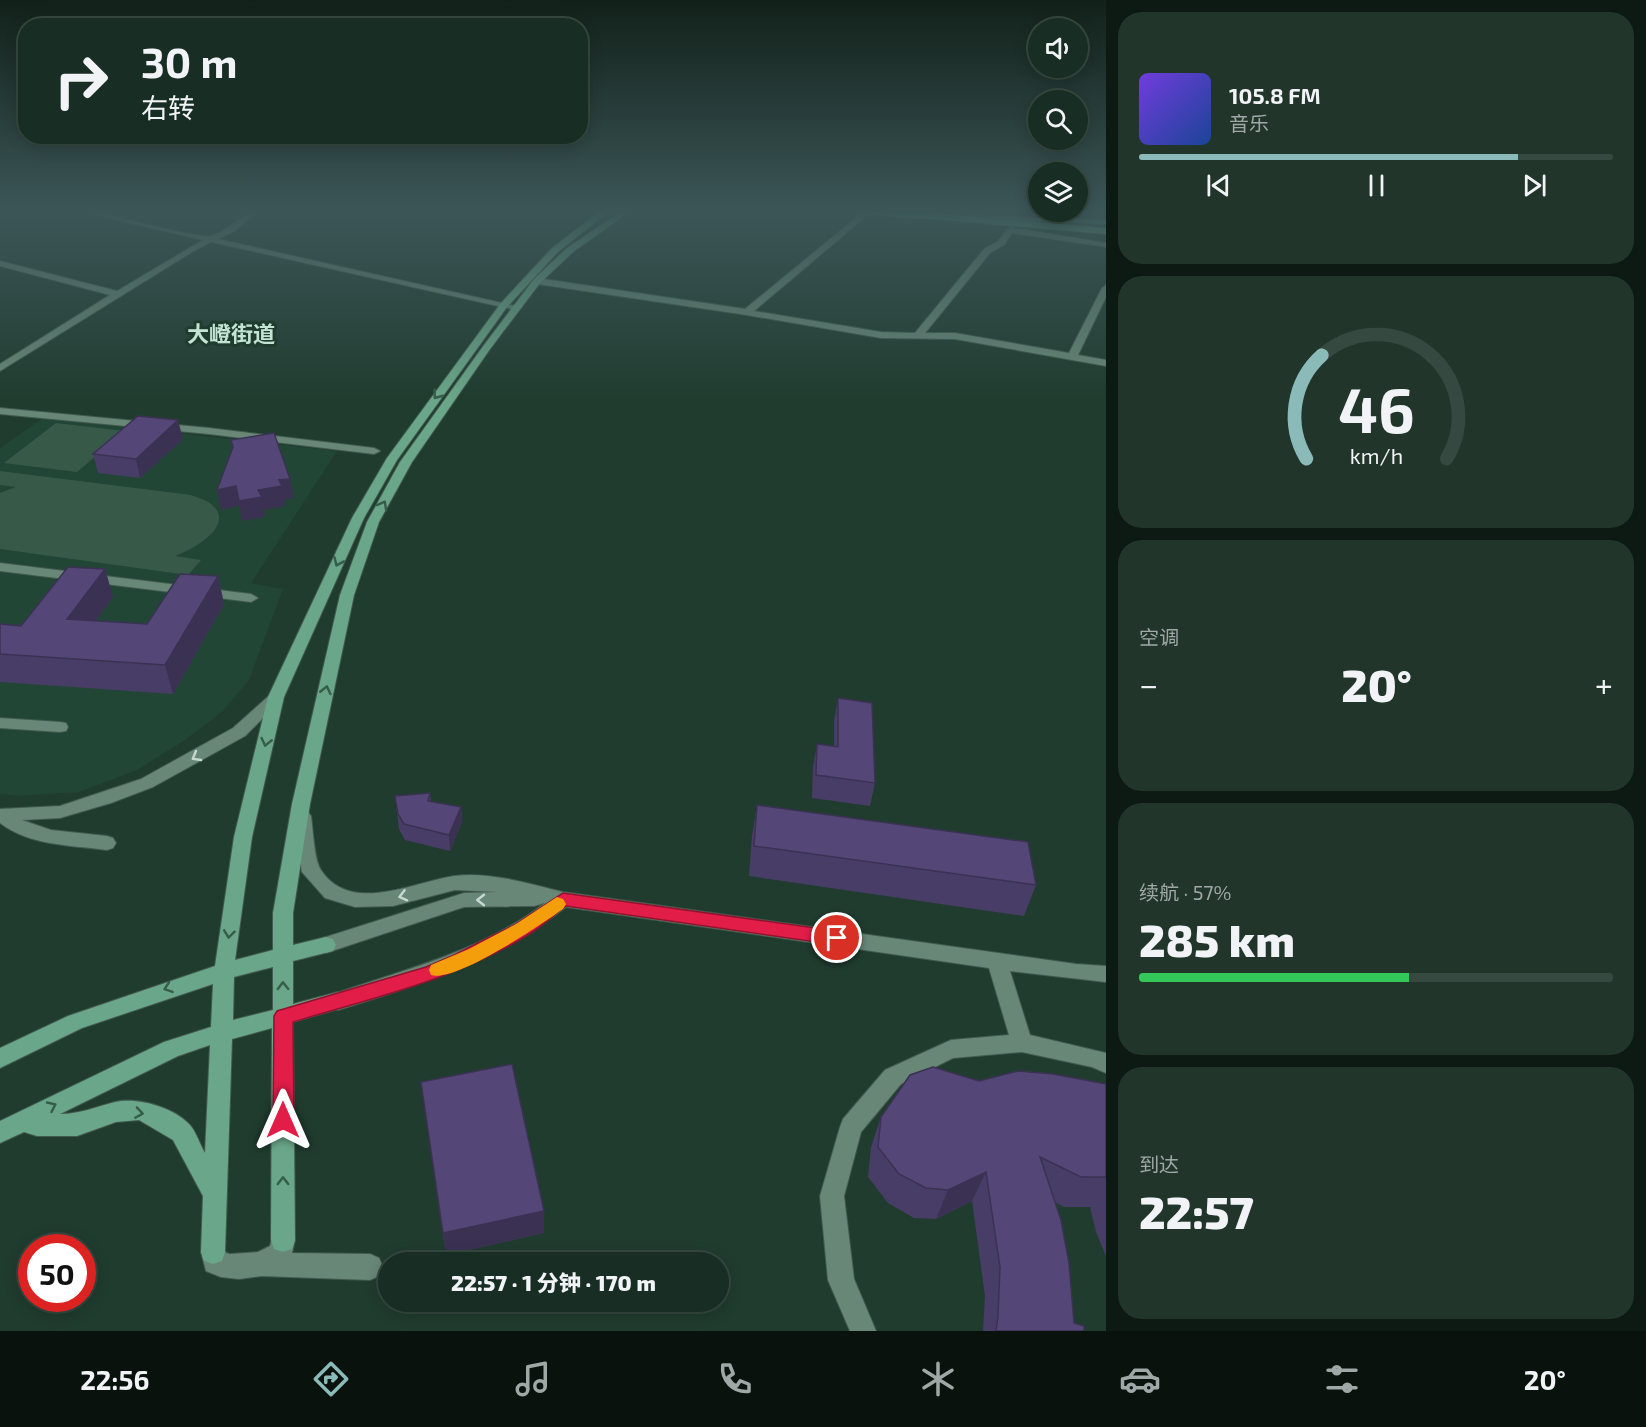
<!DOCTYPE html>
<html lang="zh">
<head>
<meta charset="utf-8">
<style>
	:root { --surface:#182d23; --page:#21352b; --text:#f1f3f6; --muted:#9fa8a6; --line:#364941; --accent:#8bbbb9 }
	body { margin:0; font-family:"Exo 2","Noto Sans SC",sans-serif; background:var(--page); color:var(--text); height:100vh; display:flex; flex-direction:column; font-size:22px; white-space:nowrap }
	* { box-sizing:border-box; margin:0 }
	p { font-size:20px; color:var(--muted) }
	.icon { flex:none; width:33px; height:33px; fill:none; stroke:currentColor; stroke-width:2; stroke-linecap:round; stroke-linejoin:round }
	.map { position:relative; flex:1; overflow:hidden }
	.side { display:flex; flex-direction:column; gap:12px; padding:12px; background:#0d1913; width:540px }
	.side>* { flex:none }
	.top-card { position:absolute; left:18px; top:18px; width:570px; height:126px; border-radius:24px; box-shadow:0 3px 15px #0003,0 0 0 2px var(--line); background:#182d23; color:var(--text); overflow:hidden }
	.buttons { position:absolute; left:1028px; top:18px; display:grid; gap:12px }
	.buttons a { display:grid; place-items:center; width:60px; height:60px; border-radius:50%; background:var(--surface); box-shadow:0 3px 15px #0003,0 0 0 2px var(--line); font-size:30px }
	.speed { position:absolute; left:18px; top:1234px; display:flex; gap:12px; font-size:30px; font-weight:700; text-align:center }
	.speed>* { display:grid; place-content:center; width:78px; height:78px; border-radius:50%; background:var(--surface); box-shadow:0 3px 15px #0003,0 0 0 2px var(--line); line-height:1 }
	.speed .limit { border:9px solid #d22; background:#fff; color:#111 }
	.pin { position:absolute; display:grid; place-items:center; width:51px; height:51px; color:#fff; margin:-26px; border:3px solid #fff; border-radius:50%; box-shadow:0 2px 6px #0007 }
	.me { position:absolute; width:66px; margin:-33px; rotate:0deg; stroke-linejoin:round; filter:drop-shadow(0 0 4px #0008) }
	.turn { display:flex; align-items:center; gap:21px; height:126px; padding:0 24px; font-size:27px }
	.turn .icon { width:78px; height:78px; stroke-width:2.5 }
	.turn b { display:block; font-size:42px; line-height:51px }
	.big { font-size:45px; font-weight:800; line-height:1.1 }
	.side .card { flex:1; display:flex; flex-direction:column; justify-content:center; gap:9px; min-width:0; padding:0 21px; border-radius:24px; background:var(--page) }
	.side .dial { align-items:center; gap:0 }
	.dial svg { height:156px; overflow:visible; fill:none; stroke:var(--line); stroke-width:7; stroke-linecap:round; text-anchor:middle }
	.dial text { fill:var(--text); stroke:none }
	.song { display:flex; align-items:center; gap:18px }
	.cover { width:72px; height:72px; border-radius:9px; background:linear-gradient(135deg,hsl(260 70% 55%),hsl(220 70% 35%)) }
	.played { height:6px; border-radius:3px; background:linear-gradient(90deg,var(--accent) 80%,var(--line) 80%) }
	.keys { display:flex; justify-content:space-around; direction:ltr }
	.heat { display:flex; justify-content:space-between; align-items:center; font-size:33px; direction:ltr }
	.charge { height:9px; border-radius:4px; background:linear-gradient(90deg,#34c759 57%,var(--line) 0) }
	.trip { position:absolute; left:378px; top:1252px; width:351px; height:60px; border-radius:30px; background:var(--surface); box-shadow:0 3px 15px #0003,0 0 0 2px var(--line); font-weight:800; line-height:60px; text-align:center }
	.tabs { display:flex; height:96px; justify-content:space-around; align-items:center; background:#0a120e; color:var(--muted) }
	.tabs .icon { width:42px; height:42px }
	.tabs .current { color:var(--accent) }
	.tabs b { font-size:27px; color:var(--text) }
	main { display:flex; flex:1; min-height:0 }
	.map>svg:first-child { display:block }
	.built { fill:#214635 }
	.green { fill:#375948 }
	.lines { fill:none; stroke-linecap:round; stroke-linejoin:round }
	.minor-casing { stroke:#425a4f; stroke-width:2 }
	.major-casing { stroke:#425a4f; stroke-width:2 }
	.highway-casing { stroke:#425a4f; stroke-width:2 }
	.minor { fill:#688777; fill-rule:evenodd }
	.major { fill:#6aa689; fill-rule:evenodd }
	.highway { fill:#6bba95; fill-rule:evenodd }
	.wall { fill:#483d66 }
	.shaded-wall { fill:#3b3253 }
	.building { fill:#544777; stroke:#3b3253; stroke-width:1.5 }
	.oneway { stroke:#365c4a }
	.oneway2 { stroke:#c7d9cf }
	.route { fill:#e11d48; stroke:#92132f; stroke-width:1.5 }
	.slow { fill:#f59e0b }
	.labels { text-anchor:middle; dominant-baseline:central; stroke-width:6; stroke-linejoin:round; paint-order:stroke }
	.far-district-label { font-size:22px; font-weight:bold; fill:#c3e4d2; stroke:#203c2f }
</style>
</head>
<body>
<main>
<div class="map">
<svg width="1106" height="1331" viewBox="0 0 1106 1331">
	<rect width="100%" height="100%" fill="#203c2f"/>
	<polygon class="built" points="43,418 337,451 251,583 283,589 249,680 222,712 185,740 137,770 79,792 18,796 0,794 0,448"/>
	<g class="green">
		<polygon points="56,423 125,431 77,472 4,463"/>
		<path d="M0,471L191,495C196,497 204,499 208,502C241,523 192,550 175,556L201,560L188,575L0,549V493L16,487L0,485Z"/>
	</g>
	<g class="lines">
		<g class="minor-casing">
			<g id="minor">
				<path d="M86,213H100C116,217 202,239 211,236C228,232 240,213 257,213L235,231L218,239L520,307L516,310L211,242L192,252L0,371V364L110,295L0,266V261L117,291L203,240Z"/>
				<polygon points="862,213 870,213 754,311 881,332 915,333 984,249 998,241 1012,224 1016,226 1014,228 1106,243 1106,247 1012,233 1004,245 990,253 925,333 955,333 1069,353 1102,288 1106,285 1106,297 1078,355 1106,360 1106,366 955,339 881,338 747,315 537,284 533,281 537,278 745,309"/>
				<polygon points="0,408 209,428 374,448 380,451 374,454 209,434 0,414"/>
				<polygon points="0,563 251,594 258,598 251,602 0,571"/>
				<path d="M276,692L284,697L245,736L153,787L111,803L60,818L22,820L51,830L107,836L113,838L116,843L113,848L107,850C71,845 30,846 0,823V809L60,806L141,779L233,728L271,694Z"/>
				<polygon points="0,718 60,722 66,723 68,727 66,731 60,732 0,728"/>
				<path d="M302,810L308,812L311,816C313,829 314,860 321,870C350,915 414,882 454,876C489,871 529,884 563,892L1076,964L1106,966V982L1010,971L1030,1035L1106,1053V1073L1092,1067L1022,1052L953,1058L901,1084L861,1132L844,1196L854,1279L876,1331H850L828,1280L820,1196L840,1127L843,1119L885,1070L951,1040L1009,1035L989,968L566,907C499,960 419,985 338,1010L331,1007L328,1001L331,995C405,969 481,952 545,903L534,906L464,907L326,953L319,951L316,945L319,939L326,937L464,893L497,892L455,890L393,906L355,907L325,898L302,872L293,816L296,812Z"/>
				<polygon points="283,1228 292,1231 295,1240 292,1253 370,1254 379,1258 383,1267 379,1276 370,1280 262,1276 239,1279 221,1277 206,1271 201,1252 204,1243 213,1240 222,1243 226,1253 230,1254 258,1252 270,1246 274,1231"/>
			</g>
		</g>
		<g class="major-casing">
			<g id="major">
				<path d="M598,213H607L558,252L507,307L397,460L364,518L284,697L252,837L235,960L273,950V913L292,804L340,595L367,522L400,462L484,345L534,279L567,248L619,213H628L573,252L540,283L490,349L412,462L379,522L354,595L310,804L293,913V945L326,937L333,939L336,945L333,951L293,961V1004L338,992L345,995L348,1001L345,1007L293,1022L295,1240L292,1249L283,1252L274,1249L271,1240L272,1028L232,1039L225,1252L222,1261L213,1264L204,1261L201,1252L203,1196L173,1140L139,1120L116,1122L77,1136H37L24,1132L0,1143V1121L164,1042L211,1027L213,984L82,1028L0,1068V1048L68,1016L215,966L234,837L268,697L352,518L387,458L501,303L552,248ZM273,967V1010L233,1020L234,977ZM210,1045L205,1153C200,1145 196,1131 189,1124C173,1107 137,1097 115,1102C95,1107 80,1114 60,1114L178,1056Z"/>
				<polygon points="862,213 893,213 920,217 916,219"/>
				<polygon points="966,215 1106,220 1106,224 969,219"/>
			</g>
		</g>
		<g class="highway-casing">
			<polygon id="highway" points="893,213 928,213 1106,228 1106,234 897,216"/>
		</g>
		<use href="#minor" class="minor"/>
		<use href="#major" class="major"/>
		<use href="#highway" class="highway"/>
	</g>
	<g class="wall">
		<polygon points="183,439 140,478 98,473 93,454"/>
		<polygon points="105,569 113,597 95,621 147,624 218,576 224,604 173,694 0,682 0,624 21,626"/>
		<polygon points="838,698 875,783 870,806 812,798 813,767 817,744 834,746 834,721"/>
		<polygon points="430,793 431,802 461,807 462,822 450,851 405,840 399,829 395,796"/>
		<polygon points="757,805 1036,885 1024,916 749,876 752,836"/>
		<polygon points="979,1081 1106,1084 1106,1256 1096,1232 1090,1207 1064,1207 1055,1202 1074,1323 1084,1331 983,1331 985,1296 972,1201 936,1219 914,1218 888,1203 868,1177 871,1147 881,1117"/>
		<polygon points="421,1082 544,1211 544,1233 446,1255"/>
	</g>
	<g class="shaded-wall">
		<polygon points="178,420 183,439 140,478 136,459"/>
		<polygon points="290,479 294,498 284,500 285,506 264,510 265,517 242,521 239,501 279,480"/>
		<polygon points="236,486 239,506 221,510 217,490"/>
		<polygon points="105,569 113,597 76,648 67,619"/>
		<polygon points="218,576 224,604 173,694 165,665"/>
		<polygon points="461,807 462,822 450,851 449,835"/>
		<polygon points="986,1172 972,1201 936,1219 948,1190"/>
		<polygon points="544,1211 544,1233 446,1255 443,1233"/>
	</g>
	<g class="building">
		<polygon points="138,416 178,420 136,459 93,454"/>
		<polygon points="274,433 290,479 279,480 282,486 258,490 262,497 239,501 236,486 217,490 233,447 231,440"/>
		<polygon points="68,567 105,569 67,619 147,624 180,574 218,576 165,665 0,654 0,624 21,626"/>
		<polygon points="838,698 872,703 875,783 816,775 817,744 838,747"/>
		<polygon points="430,793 428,801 461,807 449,835 404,824 398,814 395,796"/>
		<polygon points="757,805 1028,842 1036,885 754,846"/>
		<polygon points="512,1064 544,1211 443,1233 421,1082"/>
		<polygon points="933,1067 979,1081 1018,1071 1053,1074 1106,1084 1106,1177 1081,1177 1040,1157 1061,1220 1069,1263 1074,1323 1084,1326 1084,1331 996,1331 998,1316 1000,1267 986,1172 948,1190 926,1188 899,1174 878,1147 881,1117 910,1075"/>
	</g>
	<defs><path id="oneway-chevron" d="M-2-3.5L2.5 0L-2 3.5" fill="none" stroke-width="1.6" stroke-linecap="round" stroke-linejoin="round" transform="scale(1.5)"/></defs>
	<g class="oneway">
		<use href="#oneway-chevron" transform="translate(437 395) rotate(127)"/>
		<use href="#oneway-chevron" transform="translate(383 505) rotate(-61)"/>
		<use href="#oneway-chevron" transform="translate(338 562) rotate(114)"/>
		<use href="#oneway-chevron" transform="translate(326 690) rotate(-77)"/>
		<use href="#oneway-chevron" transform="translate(266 742) rotate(103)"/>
		<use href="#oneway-chevron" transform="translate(229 934) rotate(97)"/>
		<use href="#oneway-chevron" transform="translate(283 986) rotate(-91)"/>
		<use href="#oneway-chevron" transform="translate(168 988) rotate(161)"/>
		<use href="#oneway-chevron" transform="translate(52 1106) rotate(-25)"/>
		<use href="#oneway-chevron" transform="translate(139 1113) rotate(9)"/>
		<use href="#oneway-chevron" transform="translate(283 1181) rotate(-90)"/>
	</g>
	<g class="oneway2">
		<use href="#oneway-chevron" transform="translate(196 757) rotate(150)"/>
		<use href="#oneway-chevron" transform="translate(403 896) rotate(166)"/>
		<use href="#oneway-chevron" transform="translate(481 900) rotate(180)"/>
	</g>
	<linearGradient id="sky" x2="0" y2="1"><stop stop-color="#12211a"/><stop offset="0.53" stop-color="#3c5658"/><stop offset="1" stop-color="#3c5658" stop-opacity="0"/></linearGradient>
	<rect width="1106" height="399" fill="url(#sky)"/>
	<path class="route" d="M563,893L837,931L843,933L846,938L843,943L837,945L566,906C554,915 542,926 529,934C458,979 373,998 293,1022L294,1120L290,1127L283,1129L276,1127L273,1120L274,1016L277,1011L426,967L454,955L516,924Z"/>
	<path class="slow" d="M557,897L563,899L566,904L563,909C542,924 455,983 431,975L429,970L431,965L469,949L516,924Z"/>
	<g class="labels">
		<g class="far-district-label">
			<text x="231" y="333">大嶝街道</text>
		</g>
	</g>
</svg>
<div class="buttons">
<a><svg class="icon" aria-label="sound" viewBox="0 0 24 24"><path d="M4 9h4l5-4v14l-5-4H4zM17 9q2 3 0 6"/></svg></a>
<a><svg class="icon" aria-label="search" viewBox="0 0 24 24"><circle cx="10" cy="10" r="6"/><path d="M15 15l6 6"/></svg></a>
<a><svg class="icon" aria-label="layers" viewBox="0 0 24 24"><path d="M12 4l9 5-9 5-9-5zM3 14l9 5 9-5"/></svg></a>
</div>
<div class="speed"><div class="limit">50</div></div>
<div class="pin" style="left:837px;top:938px;background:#d93025"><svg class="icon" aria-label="arrive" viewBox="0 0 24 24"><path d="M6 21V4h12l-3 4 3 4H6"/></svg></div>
<svg class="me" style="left:283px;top:1120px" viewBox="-20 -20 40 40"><path d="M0-17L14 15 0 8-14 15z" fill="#e11d48" stroke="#fff" stroke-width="4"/></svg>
<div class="trip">22:57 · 1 分钟 · 170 m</div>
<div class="top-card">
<div class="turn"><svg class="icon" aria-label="right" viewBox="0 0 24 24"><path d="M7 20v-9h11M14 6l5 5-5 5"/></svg><div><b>30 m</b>右转</div></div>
</div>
</div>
<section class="side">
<div class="card">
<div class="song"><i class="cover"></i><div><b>105.8 FM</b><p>音乐</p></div></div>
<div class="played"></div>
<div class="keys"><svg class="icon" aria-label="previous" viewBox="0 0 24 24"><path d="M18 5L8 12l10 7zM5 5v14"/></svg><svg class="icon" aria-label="pause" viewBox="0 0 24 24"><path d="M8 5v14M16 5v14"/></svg><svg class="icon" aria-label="next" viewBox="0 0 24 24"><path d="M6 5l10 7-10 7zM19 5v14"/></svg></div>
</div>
<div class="card dial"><svg viewBox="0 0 100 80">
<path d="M14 69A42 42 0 1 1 86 69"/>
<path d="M14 69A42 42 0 0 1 22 16" stroke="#8bbbb9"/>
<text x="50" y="56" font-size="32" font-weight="700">46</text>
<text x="50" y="72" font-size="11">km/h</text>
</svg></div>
<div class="card"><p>空调</p>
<div class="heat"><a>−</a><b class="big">20°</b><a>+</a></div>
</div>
<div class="card"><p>续航 · 57%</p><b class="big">285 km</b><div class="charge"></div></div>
<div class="card"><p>到达</p><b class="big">22:57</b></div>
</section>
</main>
<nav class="tabs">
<b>22:56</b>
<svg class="icon current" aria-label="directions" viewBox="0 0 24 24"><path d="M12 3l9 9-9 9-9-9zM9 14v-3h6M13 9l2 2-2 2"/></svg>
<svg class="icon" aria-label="music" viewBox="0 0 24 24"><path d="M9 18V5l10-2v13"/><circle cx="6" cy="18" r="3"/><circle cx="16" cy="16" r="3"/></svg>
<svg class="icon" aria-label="phone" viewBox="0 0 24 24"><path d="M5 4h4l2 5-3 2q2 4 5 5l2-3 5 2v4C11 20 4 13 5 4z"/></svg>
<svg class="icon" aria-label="climate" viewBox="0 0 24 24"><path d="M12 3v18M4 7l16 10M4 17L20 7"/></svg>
<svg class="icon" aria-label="car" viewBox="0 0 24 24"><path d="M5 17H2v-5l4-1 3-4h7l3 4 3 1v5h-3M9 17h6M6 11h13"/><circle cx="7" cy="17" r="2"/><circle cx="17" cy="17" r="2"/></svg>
<svg class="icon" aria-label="filters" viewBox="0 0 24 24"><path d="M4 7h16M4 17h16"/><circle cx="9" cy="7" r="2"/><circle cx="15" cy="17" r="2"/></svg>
<b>20°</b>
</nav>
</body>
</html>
